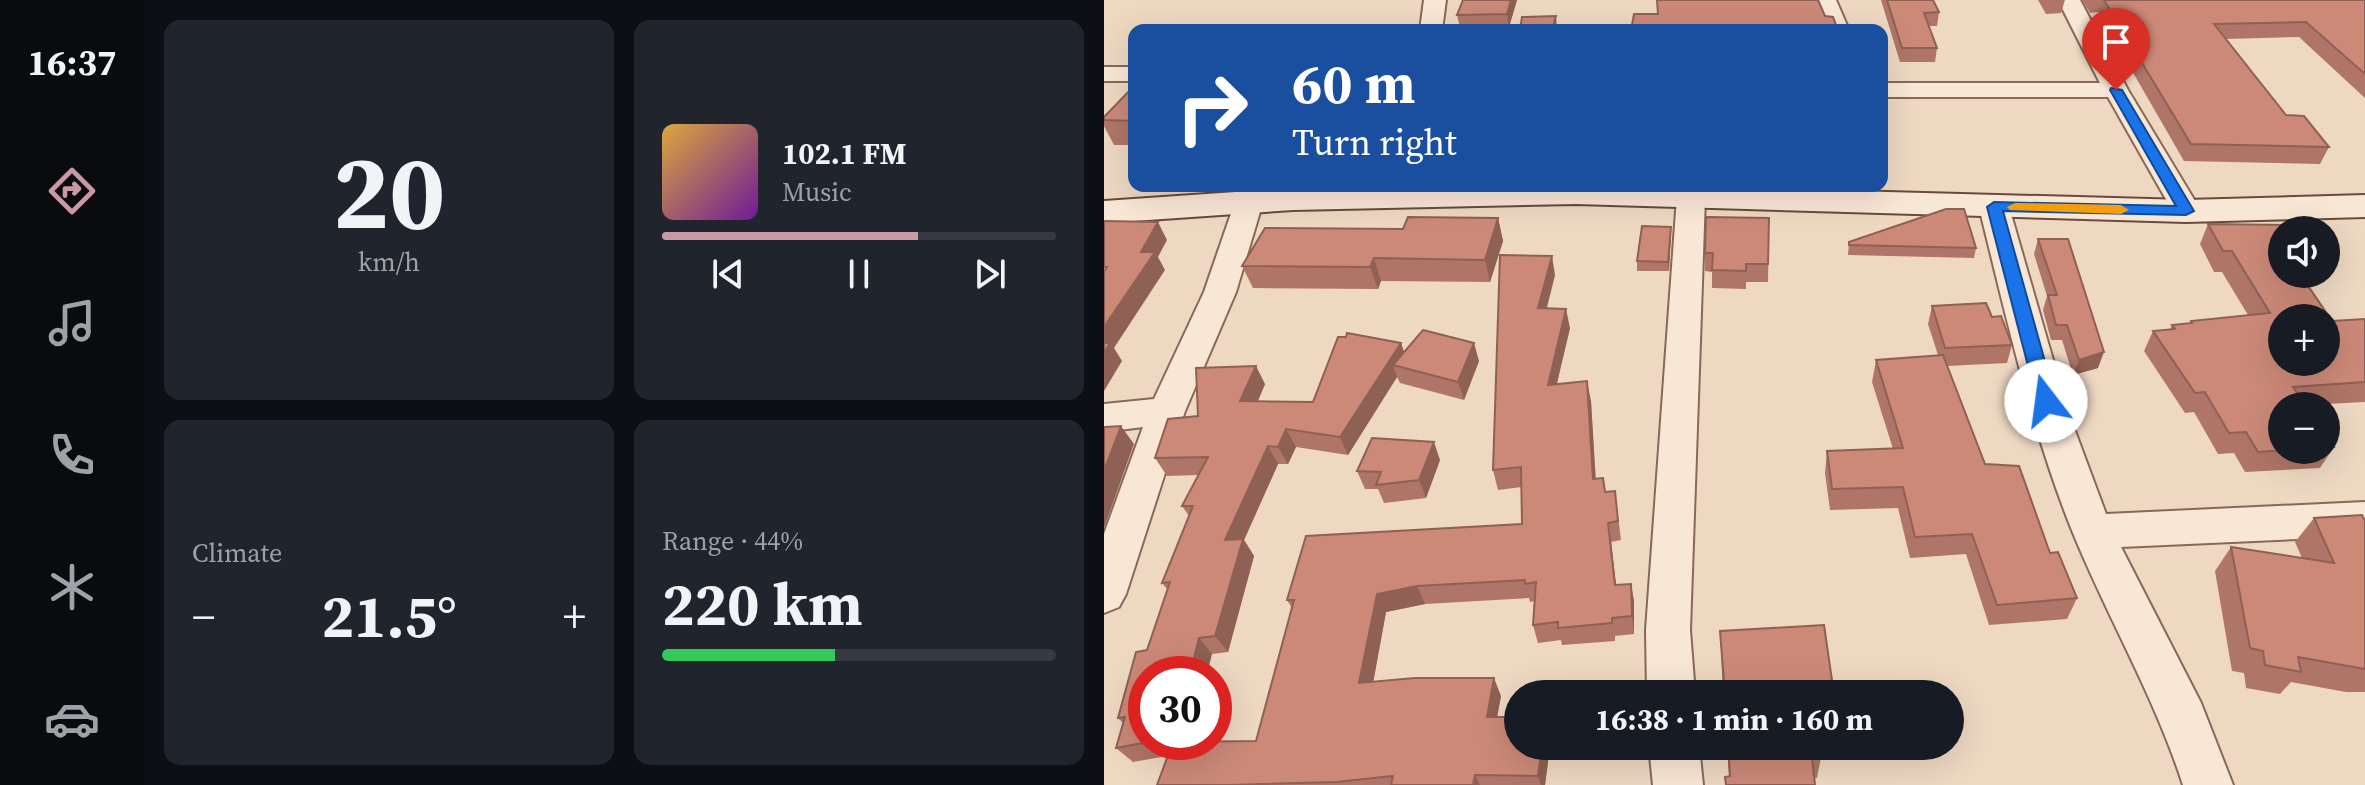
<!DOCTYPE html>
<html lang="en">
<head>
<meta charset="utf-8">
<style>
	:root { --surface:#171b24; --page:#20242c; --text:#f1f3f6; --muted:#9ea1a6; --line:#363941; --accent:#c898a5 }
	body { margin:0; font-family:"Source Serif 4",serif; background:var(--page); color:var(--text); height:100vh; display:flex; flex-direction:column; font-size:30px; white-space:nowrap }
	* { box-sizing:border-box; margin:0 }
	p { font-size:26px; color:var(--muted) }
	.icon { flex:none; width:44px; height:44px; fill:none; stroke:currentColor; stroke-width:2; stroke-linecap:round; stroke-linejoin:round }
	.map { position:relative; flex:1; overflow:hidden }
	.side { display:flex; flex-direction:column; gap:20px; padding:20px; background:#0d0f14; width:960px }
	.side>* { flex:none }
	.hud { position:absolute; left:24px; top:24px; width:760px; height:168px; border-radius:16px; box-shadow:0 8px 32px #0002; background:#1a4fa0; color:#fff; overflow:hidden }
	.controls { position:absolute; left:1164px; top:216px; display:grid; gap:16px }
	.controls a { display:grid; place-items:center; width:72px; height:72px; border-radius:50%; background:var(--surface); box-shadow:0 8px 32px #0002; font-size:40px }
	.speed { position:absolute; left:24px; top:656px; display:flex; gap:16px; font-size:40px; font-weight:700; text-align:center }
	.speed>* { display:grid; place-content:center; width:104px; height:104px; border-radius:50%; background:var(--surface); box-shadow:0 8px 32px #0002; line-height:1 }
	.speed .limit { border:12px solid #d22; background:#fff; color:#111 }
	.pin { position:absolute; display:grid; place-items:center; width:68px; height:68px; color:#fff; margin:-82px -34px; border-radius:50% 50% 50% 0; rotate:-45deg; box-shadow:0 0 8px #0007 }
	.pin .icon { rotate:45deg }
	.me { position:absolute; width:88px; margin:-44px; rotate:345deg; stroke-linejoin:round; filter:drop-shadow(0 0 6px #0008) }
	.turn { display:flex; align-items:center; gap:28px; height:168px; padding:0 32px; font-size:36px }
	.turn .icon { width:104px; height:104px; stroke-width:2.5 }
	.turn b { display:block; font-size:56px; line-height:68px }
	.big { font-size:60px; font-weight:700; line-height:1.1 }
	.side .tile { flex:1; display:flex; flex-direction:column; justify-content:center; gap:12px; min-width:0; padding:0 28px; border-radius:16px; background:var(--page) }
	.side .dial { align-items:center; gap:0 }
	.dial b { font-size:104px; line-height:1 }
	.song { display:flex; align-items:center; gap:24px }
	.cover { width:96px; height:96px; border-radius:12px; background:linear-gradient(135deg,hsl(40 70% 55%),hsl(280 70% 35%)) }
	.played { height:8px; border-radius:4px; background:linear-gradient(90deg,var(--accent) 65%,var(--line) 65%) }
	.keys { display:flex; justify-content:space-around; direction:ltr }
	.heat { display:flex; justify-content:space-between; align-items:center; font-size:44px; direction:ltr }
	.charge { height:12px; border-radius:6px; background:linear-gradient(90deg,#34c759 44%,var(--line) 0) }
	.side .tiles { flex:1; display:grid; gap:20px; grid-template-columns:repeat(2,1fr) }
	.trip { position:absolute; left:400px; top:680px; width:460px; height:80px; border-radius:40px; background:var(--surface); box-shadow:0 8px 32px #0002; font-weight:700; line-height:80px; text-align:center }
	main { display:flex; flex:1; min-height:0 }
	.menu { display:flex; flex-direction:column; width:144px; justify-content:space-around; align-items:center; background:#090b0e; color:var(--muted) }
	.menu .icon { width:56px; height:56px }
	.menu .selected { color:var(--accent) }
	.menu b { font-size:36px; color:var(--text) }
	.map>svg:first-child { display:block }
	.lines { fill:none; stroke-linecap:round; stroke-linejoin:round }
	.street-casing { stroke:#886859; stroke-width:4 }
	.secondary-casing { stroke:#6a4a3c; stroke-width:4 }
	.street { fill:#f9e7d5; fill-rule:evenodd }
	.secondary { fill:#f9e7d5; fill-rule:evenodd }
	.wall { fill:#af7667 }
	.shaded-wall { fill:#8f6054 }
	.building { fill:#cc8978; stroke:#8f6054; stroke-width:2; fill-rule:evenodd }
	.route { fill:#1a73e8; stroke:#114b97; stroke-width:2 }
	.slow { fill:#f59e0b }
</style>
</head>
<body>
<main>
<nav class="menu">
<b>16:37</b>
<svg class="icon selected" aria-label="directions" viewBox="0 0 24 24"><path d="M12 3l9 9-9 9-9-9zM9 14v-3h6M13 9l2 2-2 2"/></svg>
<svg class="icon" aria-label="music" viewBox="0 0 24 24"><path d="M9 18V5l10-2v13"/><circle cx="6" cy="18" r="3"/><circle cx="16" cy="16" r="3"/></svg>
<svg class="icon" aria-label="phone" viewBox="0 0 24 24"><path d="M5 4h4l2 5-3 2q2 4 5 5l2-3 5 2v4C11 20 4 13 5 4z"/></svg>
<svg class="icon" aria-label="climate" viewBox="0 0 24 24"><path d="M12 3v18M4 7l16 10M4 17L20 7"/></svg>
<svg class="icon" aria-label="car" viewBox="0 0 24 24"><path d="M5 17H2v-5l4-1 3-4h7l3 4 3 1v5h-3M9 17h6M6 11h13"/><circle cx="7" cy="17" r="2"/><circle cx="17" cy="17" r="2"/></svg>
</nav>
<section class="side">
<div class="tiles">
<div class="tile dial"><b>20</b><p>km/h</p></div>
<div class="tile">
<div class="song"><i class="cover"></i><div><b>102.1 FM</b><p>Music</p></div></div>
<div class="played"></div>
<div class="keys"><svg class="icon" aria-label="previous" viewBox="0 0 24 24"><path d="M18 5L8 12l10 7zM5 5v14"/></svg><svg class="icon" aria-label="pause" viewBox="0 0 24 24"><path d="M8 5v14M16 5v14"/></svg><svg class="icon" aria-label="next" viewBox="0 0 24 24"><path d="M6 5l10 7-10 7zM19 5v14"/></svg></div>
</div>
<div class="tile"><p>Climate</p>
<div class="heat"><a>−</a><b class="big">21.5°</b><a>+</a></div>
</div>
<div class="tile"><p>Range · 44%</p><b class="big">220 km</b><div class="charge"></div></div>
</div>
</section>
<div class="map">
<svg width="1261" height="785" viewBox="0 0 1261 785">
	<rect width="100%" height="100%" fill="#eed8c2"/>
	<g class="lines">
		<g class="street-casing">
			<g id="street">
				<polygon points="320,0 342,0 338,30 316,30"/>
				<polygon points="710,0 732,0 745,30 723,30"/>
				<polygon points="954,0 976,0 1024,90 1097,211 1092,217 1082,220 1072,217 1004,97 778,97 778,83 996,83"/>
				<rect x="0" y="67" width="30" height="14"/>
				<polygon points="587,188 597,191 601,197 586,630 591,694 543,694 542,630 573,197 577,191"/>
				<polygon points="145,193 155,196 159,202 132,292 81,411 22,594 15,607 0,613 0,534 39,427 0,432 0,404 50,399 100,292 131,202 135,196"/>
				<path d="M890,198L900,201L905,207L964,412L1002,514L1261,502V536L1017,547L1097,703L1129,785H1079C1050,695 1002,615 967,528C926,425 902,315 875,207L880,201Z"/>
				<polygon points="545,746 595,746 599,785 549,785"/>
			</g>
		</g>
		<g class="secondary-casing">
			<polygon id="secondary" points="329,186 563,186 1082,200 1261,195 1261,217 1082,222 472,204 189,210 0,223 0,201 189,188"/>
		</g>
		<use href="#street" class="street"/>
		<use href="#secondary" class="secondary"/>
	</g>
	<g class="wall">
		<polygon points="359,0 413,0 405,27 356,28 353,15"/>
		<polygon points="777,0 829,0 835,12 833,26 825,26 833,48 831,62 796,62"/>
		<polygon points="934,0 961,0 957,13 942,14"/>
		<polygon points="978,0 1261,0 1261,98 1195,37 1122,39 1182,115 1225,147 1216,164 1080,161 994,12 986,13"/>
		<polygon points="30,86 30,145 10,145 0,126 0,117"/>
		<polygon points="674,186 749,186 749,188"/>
		<polygon points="394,218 399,241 386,282 277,281 274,289 149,288 138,266 299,229"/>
		<polygon points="665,218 664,282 642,282 642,289 608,288 608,272 601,271 601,253"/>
		<polygon points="1104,224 1178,274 1228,321 1261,319 1261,402 1202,405 1178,450 1222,450 1222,435 1230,447 1216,468 1141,472 1130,453 1114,454 1090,412 1081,413 1040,351 1049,331 1066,329 1068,325 1086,324 1087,321 1144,315 1118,272 1110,272 1096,244"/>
		<polygon points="567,227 565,271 533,271 533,261"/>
		<polygon points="934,239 994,368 969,375 958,340 947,340 939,310 943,296 930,254"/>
		<polygon points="745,242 872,248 870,258 744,255"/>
		<polygon points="451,275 443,308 466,328 452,384 487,401 491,479 501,492 511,491 517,540 507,542 512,585 527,584 530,602 530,634 511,636 511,641 458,645 457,640 434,643 429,625 430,601 426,602 425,598 321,604 282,612 269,682 397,696 393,717 414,746 446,746 441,785 53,785 63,756 29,762 12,748 19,723 14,718 43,650 63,589 58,583 85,516 78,506 94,475 63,476 51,458 94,416 161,384 154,401 209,402 297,343 300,352 375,361 360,400 296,383 293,377 244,455 192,447 184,464 174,464 140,540 150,556 124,652 108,654 42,742 152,741 188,608 183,600 418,524 418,487 394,490 389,470"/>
		<polygon points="828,306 888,317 908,345 903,363 843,366 881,464 946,553 973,598 963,619 885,625 862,554 806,558 794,508 726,510 721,473 723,451 789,449 768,382 772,360 834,355 824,324"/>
		<polygon points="336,460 322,498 280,503 274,489 261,489 253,471"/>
		<polygon points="1210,518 1261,521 1261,692 1242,692 1187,682 1176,694 1142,688 1140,673 1128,671 1111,571 1127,547 1198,558 1191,542"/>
		<polygon points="616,631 730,694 619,694"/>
		<polygon points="623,746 715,746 717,757 713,778 625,776"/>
	</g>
	<g class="shaded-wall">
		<polygon points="407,0 413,0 405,27 403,14"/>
		<polygon points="452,16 453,30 448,30"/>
		<polygon points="394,218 399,241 386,282 381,260"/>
		<polygon points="54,222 63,240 54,257 61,270 10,348 18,361 0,391 0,327 37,252"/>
		<polygon points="567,227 567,236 565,271 564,262"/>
		<polygon points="448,256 451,275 437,327 434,308"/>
		<polygon points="270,258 277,281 274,289 266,267"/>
		<polygon points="462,309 466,328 448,405 444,385"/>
		<polygon points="297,343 303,361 289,365 293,377 244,455 236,437"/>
		<polygon points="370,343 375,361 360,400 354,382"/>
		<polygon points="1000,352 994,368 969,375 975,360"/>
		<polygon points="152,366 161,384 146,419 136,401"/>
		<polygon points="483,381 487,401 493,498 489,479"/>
		<polygon points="17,426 30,444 0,528 0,471"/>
		<polygon points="182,429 192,447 184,464 174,447"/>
		<polygon points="330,442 336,460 322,498 315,480"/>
		<polygon points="164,446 174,464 140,540 150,556 124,652 111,636 121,540"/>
		<polygon points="504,523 507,542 514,603 511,585"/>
		<polygon points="527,584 530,602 530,634 528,616"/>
		<polygon points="313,586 321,604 282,612 266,700 255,683 273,594"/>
		<polygon points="95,638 108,654 103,674 86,674"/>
		<polygon points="390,678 397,696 390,733 383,717"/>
		<polygon points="438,746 446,746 441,785 437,785 434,776"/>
		<polygon points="371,775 376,785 369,785"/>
	</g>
	<g class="building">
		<polygon points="359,0 407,0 403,14 353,15"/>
		<polygon points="553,0 714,0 721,16 729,17 734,30 527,30 530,14 554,14"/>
		<polygon points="783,0 829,0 835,12 820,13 833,48 798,48"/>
		<polygon points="1000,0 1261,0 1261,74 1202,22 1110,24 1182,115 1200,116 1225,147 1087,144"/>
		<polygon points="452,16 448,30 416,30 418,17"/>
		<polygon points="30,86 30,121 0,120 0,117"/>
		<polygon points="842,209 860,209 872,248 745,245 745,242"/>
		<polygon points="304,217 394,218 381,260 270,258 266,267 138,266 161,228 299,229"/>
		<polygon points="602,217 665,218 664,264 642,264 642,271 608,270 609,253 601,253"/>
		<polygon points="0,221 54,222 37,252 51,252 0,327 0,271 3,267 0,267"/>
		<path d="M1104,224L1181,225L1184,230H1178V274H1196L1228,321L1261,319V382L1189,387L1202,406H1178V450H1184L1154,452L1142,432L1125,433L1101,392L1091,393L1049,331L1071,329L1068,325L1088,323L1087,321L1166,313L1128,251H1119ZM1178,318H1222V362H1178Z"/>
		<polygon points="538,226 567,227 564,262 533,261"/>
		<polygon points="934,239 964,239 1000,352 975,360 963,325 952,325 944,295 953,295"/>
		<polygon points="396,255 448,256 434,308 462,309 444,385 483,381 489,479 499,478 501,492 511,491 514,521 504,523 511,585 527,584 528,616 508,618 508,623 454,628 454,622 429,625 432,582 421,584 421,580 313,586 273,594 255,683 311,678 390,678 383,717 414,717 414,746 438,746 434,776 371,775 369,785 287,785 289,776 232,782 126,785 53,785 69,742 152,741 190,600 183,600 202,536 418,524 417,467 389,470"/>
		<polygon points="882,303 888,317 897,316 908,345 841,348 828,306"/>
		<polygon points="319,330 370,343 354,382 289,365"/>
		<polygon points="243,333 297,343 236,437 182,429 174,447 164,446 121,540 139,539 111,636 95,638 86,674 42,674 42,742 44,742 12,748 21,717 14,718 32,652 43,650 66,582 58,583 89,506 78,506 104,457 51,458 64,419 94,416 92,368 152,366 136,401 209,402 234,337 242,337"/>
		<polygon points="0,343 6,343 0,353"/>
		<polygon points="839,355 881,464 915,466 946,553 954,552 973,598 893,605 868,534 811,537 799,487 728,489 723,451 799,448 772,360"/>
		<polygon points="17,426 0,471 0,427"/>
		<polygon points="1222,435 1230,447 1222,448"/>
		<polygon points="268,438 330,442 315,480 272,485 277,472 253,471"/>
		<polygon points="1258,515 1261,521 1261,669 1194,657 1197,672 1161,665 1159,651 1146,648 1127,547 1230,563 1210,518"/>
		<polygon points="720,625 730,694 621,694 616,631"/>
		<polygon points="624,746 715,746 717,757 708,758 711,785 622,785 621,777 626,776"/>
	</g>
	<polygon class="route" points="1007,88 1018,90 1090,211 1082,215 899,211 952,401 942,408 933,401 883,207 890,202 1072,206 1006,90"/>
	<polygon class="slow" points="911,203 1017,205 1025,210 1017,214 906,210 903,207"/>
</svg>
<div class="controls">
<a><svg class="icon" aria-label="sound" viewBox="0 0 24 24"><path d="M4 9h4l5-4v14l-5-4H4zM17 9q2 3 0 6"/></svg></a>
<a>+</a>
<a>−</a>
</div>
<div class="speed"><div class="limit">30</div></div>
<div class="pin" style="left:1012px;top:90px;background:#d93025"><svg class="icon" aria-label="arrive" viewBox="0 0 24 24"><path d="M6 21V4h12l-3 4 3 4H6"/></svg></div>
<svg class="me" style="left:942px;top:401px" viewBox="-20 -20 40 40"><circle r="19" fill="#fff"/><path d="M0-13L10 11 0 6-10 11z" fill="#1a73e8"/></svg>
<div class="trip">16:38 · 1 min · 160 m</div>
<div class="hud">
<div class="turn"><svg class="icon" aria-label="right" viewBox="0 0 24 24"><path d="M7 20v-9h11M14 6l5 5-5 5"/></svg><div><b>60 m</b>Turn right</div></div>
</div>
</div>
</main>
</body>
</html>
